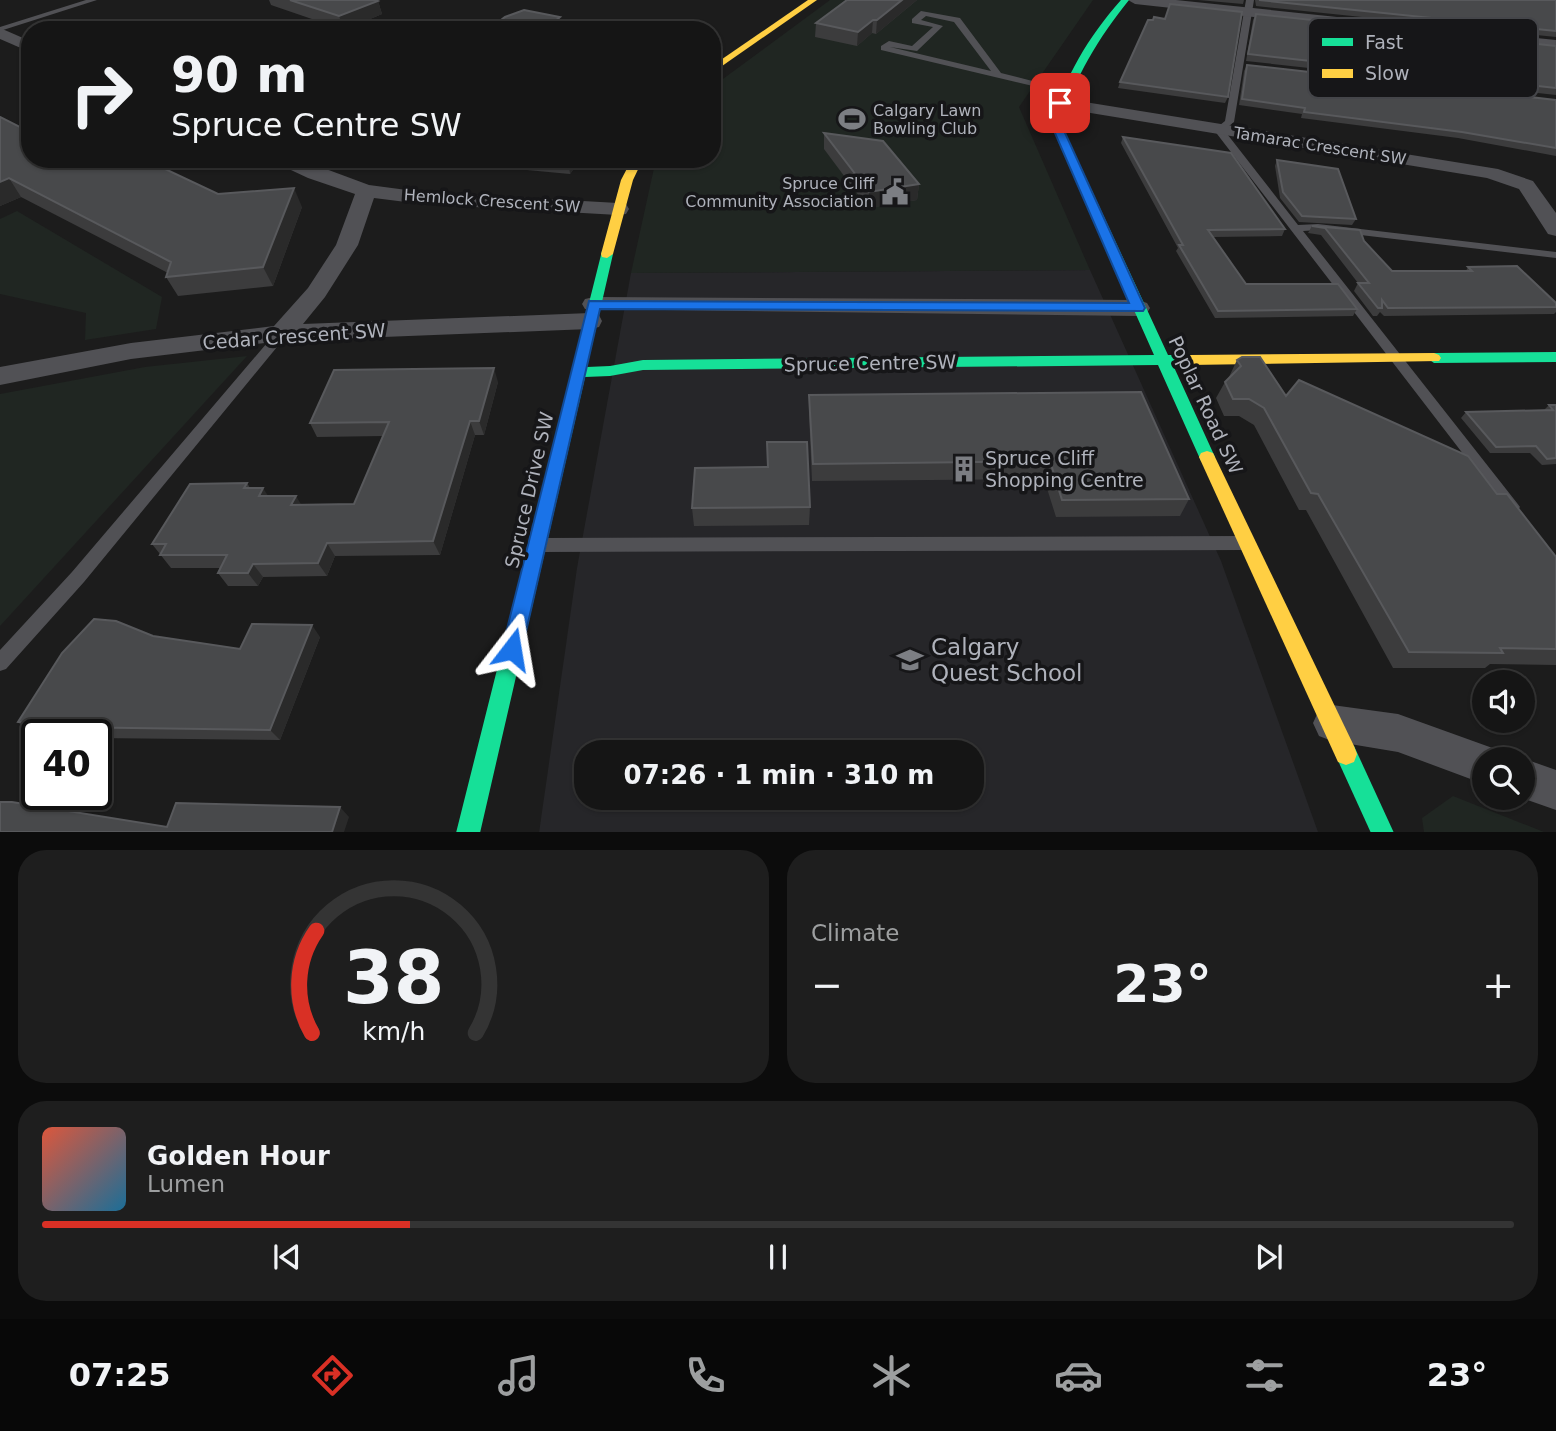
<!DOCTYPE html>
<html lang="en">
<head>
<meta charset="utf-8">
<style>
	:root { --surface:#151515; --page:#1e1e1e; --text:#f1f3f6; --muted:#9d9fa0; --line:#343434; --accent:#d93025 }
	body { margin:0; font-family:"DejaVu Sans",sans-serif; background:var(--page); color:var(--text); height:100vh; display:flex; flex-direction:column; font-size:26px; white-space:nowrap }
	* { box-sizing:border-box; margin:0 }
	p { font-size:23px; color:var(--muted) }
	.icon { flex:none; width:38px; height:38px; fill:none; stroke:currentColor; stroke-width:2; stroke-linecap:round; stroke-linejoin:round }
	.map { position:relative; height:832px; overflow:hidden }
	.side { display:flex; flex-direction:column; gap:18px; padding:18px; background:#0c0c0c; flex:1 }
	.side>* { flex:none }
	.guide { position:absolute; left:21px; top:21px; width:700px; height:147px; border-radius:28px; box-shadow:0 2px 5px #0004,0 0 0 2px var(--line); background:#151515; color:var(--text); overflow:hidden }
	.buttons { position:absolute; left:1472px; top:670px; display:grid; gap:14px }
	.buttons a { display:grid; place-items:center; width:63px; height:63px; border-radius:50%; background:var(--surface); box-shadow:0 2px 5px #0004,0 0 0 2px var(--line); font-size:35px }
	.speed { position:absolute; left:21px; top:719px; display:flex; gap:14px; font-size:35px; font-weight:700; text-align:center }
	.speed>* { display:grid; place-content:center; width:91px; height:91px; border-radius:50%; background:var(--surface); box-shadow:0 2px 5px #0004,0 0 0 2px var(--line); line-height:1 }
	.speed .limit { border:4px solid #111; border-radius:10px; background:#fff; color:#111 }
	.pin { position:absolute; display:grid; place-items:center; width:60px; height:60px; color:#fff; margin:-30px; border-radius:14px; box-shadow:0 4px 10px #0006 }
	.me { position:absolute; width:77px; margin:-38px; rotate:14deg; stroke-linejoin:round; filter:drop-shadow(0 0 5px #0008) }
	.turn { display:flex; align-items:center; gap:24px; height:147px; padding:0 35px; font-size:32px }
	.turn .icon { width:91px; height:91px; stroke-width:2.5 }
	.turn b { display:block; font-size:49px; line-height:60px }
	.big { font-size:52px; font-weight:700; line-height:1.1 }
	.side .widget { flex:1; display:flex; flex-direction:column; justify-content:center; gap:10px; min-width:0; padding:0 24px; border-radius:28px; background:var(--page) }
	.side .dial { align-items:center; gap:0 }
	.dial svg { height:182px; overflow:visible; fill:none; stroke:var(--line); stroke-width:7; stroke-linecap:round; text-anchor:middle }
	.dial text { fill:var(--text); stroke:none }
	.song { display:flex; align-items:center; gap:21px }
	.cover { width:84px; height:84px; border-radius:10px; background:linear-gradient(135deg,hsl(10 70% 55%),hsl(200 70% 35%)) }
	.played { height:7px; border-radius:4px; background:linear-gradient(90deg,var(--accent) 25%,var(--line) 25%) }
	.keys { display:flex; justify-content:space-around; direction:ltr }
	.heat { display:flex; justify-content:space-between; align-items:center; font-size:38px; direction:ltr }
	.side .tiles { flex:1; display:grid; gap:18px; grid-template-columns:1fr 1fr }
	.widget:last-child { grid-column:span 2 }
	.trip { position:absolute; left:574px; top:740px; width:410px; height:70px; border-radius:28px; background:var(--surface); box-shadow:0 2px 5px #0004,0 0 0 2px var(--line); font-weight:700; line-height:70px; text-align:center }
	.dock { display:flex; height:112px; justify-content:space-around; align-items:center; background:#080808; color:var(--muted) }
	.dock .icon { width:49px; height:49px }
	.dock .current { color:var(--accent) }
	.dock b { font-size:32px; color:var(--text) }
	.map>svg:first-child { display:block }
	.built { fill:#262629; fill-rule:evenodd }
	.green { fill:#202622 }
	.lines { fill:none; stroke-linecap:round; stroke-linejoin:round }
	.lane { fill:#515155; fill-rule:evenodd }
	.street { fill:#515155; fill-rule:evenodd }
	.fast { fill:#16e098; fill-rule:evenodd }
	.slow { fill:#ffcf43; fill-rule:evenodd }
	.wall { fill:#3c3c3d }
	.shaded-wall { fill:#2a2a2a }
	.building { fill:#48494b; stroke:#58595c; stroke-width:2 }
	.route { fill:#1a73e8; stroke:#114b97; stroke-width:2 }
	.labels { text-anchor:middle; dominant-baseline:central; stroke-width:7; stroke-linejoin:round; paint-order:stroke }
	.far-poi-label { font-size:16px; fill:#afb2bb; stroke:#161618; text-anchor:start }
	.far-street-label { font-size:16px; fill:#afb2bb; stroke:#161618 }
	.street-label { font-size:19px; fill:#afb2bb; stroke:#161618 }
	.poi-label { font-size:19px; fill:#afb2bb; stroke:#161618; text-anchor:start }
	.near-poi-label { font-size:23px; fill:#afb2bb; stroke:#161618; text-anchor:start }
	.key { fill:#161618; stroke:#444549; stroke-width:2 }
	.key-label { font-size:19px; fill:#afb2bb }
</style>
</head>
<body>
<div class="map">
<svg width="1556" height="833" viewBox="0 0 1556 833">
	<rect width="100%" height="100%" fill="#1c1c1c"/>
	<path class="built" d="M1090,270L1221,561L1318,832L539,833L577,568L631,273ZM586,752H971V798H586Z"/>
	<g class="green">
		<polygon points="830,0 1093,0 1019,107 1090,270 631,273 656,159 712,159 712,87"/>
		<polygon points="17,211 162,297 156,329 85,340 86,313 0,294 0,219"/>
		<polygon points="247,356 0,626 0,394 145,367"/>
		<polygon points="1453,796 1544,832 1424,832 1422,818"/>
	</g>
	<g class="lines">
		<g class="lane">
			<polygon points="86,0 97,0 0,31 0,27"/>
			<polygon points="1246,0 1254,0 1234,122 1224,130 1298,225 1318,224 1556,252 1556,258 1318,230 1303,231 1517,503 1520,507 1517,511 1512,513 1507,511 1214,130 1225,121"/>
			<path d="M921,11L960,18L1001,73L1071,91L1067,94L881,50V46L889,41L912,46L933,27L912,23V19ZM926,16L954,22L991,71L890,47L917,51L943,26L921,20Z"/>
			<polygon points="282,329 286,330 288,333 286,336 84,582 6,669 0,671 0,650 72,572 278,330"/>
			<polygon points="1244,536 1250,538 1252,543 1250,548 1244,550 540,552 534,550 532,545 534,540 540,538"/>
		</g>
		<g class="street">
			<polygon points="1128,0 1176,0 1556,40 1556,50 1135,4"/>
			<polygon points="0,28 30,41 30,52 0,39"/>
			<polygon points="1060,98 1498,169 1533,181 1556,213 1556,236 1548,234 1519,189 1487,178 1054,107 1051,103"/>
			<polygon points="273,159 299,159 369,185 422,192 618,203 626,204 629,209 626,214 618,215 422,204 374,198 358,245 325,297 303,324 590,313 599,315 602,321 599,327 590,329 282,341 131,359 0,385 0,367 131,343 274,326 308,288 336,245 355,194 308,178 276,163"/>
			<polygon points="594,297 1138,300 1147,303 1150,308 1147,313 1138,316 585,309 582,304 585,299"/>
			<polygon points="1332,705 1398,714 1498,750 1502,760 1484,760 1484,784 1398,752 1332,741 1319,736 1313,723 1319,710"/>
			<polygon points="1522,758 1556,770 1556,810 1522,798 1522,760 1519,760"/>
		</g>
		<g class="fast">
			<path d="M1121,0H1129C1098,39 1075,76 1061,124L1168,355H1189L1196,360L1189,365H1173L1215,457L1213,461H1201L1158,365L643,370L610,376L585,377L480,833H456L602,251L607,250L613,254L587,367L610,366L643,360L1154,355L1051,124C1065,77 1088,37 1121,0Z"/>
			<polygon points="1556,352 1556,362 1434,363 1427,358 1434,353"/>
			<polygon points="1346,743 1354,746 1394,833 1371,833 1335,754 1338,746"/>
		</g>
		<g class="slow">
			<polygon points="808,0 817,0 712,73 712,66"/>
			<polygon points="632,159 643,159 633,180 613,254 607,258 602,257 601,254 621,180"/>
			<polygon points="1434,353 1439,355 1441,358 1439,361 1189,365 1182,360 1189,355"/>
			<polygon points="1207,451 1213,453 1215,457 1354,746 1357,754 1354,762 1346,765 1338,762 1199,457 1201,453"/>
		</g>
	</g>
	<g class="wall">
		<polygon points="269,0 376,0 378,1 382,14 344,30 271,5"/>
		<polygon points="847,0 917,0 876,34 872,33 857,46 815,37 816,23"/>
		<polygon points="1198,0 1244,0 1243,4"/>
		<polygon points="1255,0 1556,0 1556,37 1256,6"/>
		<polygon points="1256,14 1556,46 1556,95 1246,61 1253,20"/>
		<polygon points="1247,65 1556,100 1556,156 1458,138 1301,118 1302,114 1239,105 1244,71"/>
		<polygon points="1120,82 1228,97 1225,103 1118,88"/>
		<polygon points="0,117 88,162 218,194 302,207 273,286 178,296 166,277 168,273 21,197 0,206"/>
		<polygon points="824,133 919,184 917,200 868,208 824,149"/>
		<polygon points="1123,137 1285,229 1282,236 1213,237 1246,284 1357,309 1353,316 1215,318 1176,251 1178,248 1121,143"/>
		<polygon points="407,159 581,159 570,174"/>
		<polygon points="1277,160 1356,219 1352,225 1299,222 1280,198 1275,166"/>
		<polygon points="1312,226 1360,230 1364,241 1392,271 1466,271 1468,267 1556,303 1556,312 1554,314 1384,316 1380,312 1377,316 1373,316 1354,291 1358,283 1321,235 1308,233"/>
		<polygon points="1237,360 1286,396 1497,494 1556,557 1556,665 1490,664 1485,668 1393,668 1306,510 1299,510 1254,425 1239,416 1224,416 1216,398 1225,382 1229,377"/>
		<polygon points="498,382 484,435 475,435 440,555 335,556 327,576 263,577 258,586 228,586 218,573 220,568 171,568 152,544 247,483 250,488 268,496 301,505 354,504 383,436 317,437 310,423"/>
		<polygon points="809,395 1189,499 1180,516 1056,517 1044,479 812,481 809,413"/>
		<polygon points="1549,405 1556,405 1556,464 1542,465 1530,453 1490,453 1461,418 1466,412 1544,410"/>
		<polygon points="810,507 809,525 694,526 692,508"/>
		<polygon points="153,636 240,649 320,637 280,740 96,738 96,735 53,735 32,733 18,722"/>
	</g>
	<g class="shaded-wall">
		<polygon points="902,0 917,0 876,34 877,20"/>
		<polygon points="378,1 382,14 344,30 339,16"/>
		<polygon points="560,17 562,30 544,30"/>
		<polygon points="873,20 872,33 857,46 858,32"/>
		<polygon points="568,159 581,159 570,174"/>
		<polygon points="9,178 21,197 0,206 0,182"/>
		<polygon points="919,184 917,200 868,208 869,192"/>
		<polygon points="294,188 302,207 273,286 263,267"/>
		<polygon points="494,368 498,382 484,435 479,421"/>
		<polygon points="470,421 475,435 440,555 433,541"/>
		<polygon points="263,488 272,502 259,496"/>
		<polygon points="296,496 304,509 291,505"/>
		<polygon points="327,543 335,556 327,576 318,563"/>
		<polygon points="253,564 263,577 258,586 248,573"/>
		<polygon points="312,625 320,637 280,740 270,730"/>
		<polygon points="340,807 349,817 344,832 332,832"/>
	</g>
	<g class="building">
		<polygon points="290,0 376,0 378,1 339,16"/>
		<polygon points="847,0 902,0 877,20 873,20 858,32 816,23"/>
		<polygon points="1259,0 1556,0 1556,31"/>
		<polygon points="1170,4 1242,12 1228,97 1120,82 1148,20 1153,20 1154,17 1165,19"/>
		<polygon points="524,10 560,17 544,30 488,30 505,17"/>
		<polygon points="1256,14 1556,46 1556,88 1248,54"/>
		<polygon points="1247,65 1556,100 1556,148 1462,132 1304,112 1305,108 1242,99"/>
		<polygon points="0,117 30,132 30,159 82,159 88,162 96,159 144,159 218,194 294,188 263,267 166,277 171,262 9,178 0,182"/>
		<polygon points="824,133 883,141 919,184 869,192"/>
		<polygon points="1123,137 1231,153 1285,229 1208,230 1246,284 1338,284 1357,309 1218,311 1179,245 1183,245"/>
		<polygon points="1277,160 1338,169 1356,219 1302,216 1283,192"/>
		<polygon points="1312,226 1360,230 1364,241 1392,271 1472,271 1468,267 1517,266 1556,303 1556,307 1388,308 1382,300 1382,308 1378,308 1358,283 1369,283 1325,228"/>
		<polygon points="1242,357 1260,357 1286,396 1299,380 1468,456 1497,494 1507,494 1556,557 1556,649 1500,648 1503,653 1409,652 1318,494 1311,493 1264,408 1249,399 1233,399 1225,382 1241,366 1237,360"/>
		<polygon points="494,368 479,421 470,421 433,541 327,543 318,563 253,564 248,573 218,573 227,555 160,555 166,544 152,544 190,484 247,483 244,488 263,488 259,496 296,496 291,505 354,504 389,422 310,423 334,370"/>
		<polygon points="1141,392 1189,499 1062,500 1050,461 813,464 809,395"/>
		<polygon points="1549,405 1556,405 1556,458 1547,459 1536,446 1496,447 1466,412 1553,410"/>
		<polygon points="767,442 807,442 810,507 692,508 695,468 768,467"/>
		<polygon points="94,619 116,621 153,636 240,649 252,624 312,625 270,730 62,727 18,722 62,653"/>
		<polygon points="0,802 12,802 167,827 176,803 340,807 332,832 0,832"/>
	</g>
	<polygon class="route" points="1060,100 1065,103 1061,124 1145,308 1143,311 600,309 522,649 519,656 512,659 505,656 502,649 589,301 1129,303 1051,124 1055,103"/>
	<defs>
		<g id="stadium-bare" transform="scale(2.1)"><path d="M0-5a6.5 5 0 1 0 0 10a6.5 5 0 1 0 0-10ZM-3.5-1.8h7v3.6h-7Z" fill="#7c7e83" stroke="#161618" stroke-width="2.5" paint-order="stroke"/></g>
		<g id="civic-bare" transform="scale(2.1)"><path d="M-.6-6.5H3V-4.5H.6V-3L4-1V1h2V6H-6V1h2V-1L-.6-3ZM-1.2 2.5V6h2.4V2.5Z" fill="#7c7e83" stroke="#161618" stroke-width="2.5" paint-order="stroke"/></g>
		<g id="building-bare" transform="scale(2.1)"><path d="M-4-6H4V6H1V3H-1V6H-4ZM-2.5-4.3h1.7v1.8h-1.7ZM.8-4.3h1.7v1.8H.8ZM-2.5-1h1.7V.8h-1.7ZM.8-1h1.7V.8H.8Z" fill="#7c7e83" stroke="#161618" stroke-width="2.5" paint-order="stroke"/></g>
		<g id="school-bare" transform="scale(2.1)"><path d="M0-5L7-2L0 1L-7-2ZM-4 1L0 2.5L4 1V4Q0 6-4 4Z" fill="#7c7e83" stroke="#161618" stroke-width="2.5" paint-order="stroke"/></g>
	</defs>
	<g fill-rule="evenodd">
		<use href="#stadium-bare" x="852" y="119"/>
		<use href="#civic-bare" x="895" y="192"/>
		<use href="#building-bare" x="964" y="469"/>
		<use href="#school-bare" x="910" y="660"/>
	</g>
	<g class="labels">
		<g class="far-poi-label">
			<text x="873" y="110">Calgary Lawn<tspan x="873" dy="18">Bowling Club</tspan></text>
			<text x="874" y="183" text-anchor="end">Spruce Cliff<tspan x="874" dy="18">Community Association</tspan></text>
		</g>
		<g class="far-street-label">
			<text transform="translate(1320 146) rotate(9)">Tamarac Crescent SW</text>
			<text transform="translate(492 201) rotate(4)">Hemlock Crescent SW</text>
		</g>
		<g class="street-label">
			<text transform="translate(294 336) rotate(-4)">Cedar Crescent SW</text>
			<text transform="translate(870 363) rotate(-1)">Spruce Centre SW</text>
			<text transform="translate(1206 405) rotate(65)">Poplar Road SW</text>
			<text transform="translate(529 490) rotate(-77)">Spruce Drive SW</text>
		</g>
		<g class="poi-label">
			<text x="985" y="458">Spruce Cliff<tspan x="985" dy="22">Shopping Centre</tspan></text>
		</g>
		<g class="near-poi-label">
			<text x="931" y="647">Calgary<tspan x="931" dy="26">Quest School</tspan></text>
		</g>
	</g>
	<rect x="1308" y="18" width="230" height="80" rx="10" class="key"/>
	<rect x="1322" y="38" width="31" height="8" fill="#16e098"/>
	<rect x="1322" y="69" width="31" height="9" fill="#ffcf43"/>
	<g class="key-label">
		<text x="1365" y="49">Fast</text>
		<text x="1365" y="80">Slow</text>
	</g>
</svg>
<div class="buttons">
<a><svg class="icon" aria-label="sound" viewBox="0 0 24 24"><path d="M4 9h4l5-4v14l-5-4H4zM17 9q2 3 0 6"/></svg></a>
<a><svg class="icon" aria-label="search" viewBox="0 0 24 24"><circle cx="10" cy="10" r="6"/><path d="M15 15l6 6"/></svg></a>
</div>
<div class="speed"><div class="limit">40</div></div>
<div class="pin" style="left:1060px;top:103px;background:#d93025"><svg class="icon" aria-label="arrive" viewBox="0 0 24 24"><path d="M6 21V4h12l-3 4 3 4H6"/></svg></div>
<svg class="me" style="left:512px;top:649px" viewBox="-20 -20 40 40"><path d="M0-17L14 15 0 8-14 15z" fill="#1a73e8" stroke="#fff" stroke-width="4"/></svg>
<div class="trip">07:26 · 1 min · 310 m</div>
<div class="guide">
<div class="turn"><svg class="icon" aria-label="right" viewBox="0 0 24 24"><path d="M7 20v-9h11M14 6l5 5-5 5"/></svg><div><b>90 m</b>Spruce Centre SW</div></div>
</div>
</div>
<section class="side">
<div class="tiles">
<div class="widget dial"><svg viewBox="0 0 100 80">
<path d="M14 69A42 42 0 1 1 86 69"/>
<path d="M14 69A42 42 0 0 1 16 24" stroke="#d93025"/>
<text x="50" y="56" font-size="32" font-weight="700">38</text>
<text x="50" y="72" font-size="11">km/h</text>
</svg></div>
<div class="widget"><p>Climate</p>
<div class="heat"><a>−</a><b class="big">23°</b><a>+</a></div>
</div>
<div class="widget">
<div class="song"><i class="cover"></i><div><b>Golden Hour</b><p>Lumen</p></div></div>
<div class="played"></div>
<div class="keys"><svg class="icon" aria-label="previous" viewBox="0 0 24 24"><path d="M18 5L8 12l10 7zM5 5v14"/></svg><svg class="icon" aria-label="pause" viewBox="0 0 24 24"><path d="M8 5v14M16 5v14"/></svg><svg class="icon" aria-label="next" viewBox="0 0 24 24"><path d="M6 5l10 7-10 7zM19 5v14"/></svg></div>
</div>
</div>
</section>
<nav class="dock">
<b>07:25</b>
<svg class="icon current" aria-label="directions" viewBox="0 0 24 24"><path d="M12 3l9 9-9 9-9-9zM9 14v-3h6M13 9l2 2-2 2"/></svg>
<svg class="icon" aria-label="music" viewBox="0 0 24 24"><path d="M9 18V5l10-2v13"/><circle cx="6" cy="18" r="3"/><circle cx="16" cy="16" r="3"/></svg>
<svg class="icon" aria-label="phone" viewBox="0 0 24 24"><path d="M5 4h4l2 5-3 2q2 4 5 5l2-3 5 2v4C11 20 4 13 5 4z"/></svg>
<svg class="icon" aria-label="climate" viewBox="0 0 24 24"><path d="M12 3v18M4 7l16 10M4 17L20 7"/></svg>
<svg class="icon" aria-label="car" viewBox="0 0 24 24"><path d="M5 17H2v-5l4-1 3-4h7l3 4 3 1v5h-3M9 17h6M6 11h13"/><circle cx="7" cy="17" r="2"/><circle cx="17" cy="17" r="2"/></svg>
<svg class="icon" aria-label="filters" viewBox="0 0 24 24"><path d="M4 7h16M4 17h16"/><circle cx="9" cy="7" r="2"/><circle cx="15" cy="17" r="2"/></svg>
<b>23°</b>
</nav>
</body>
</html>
